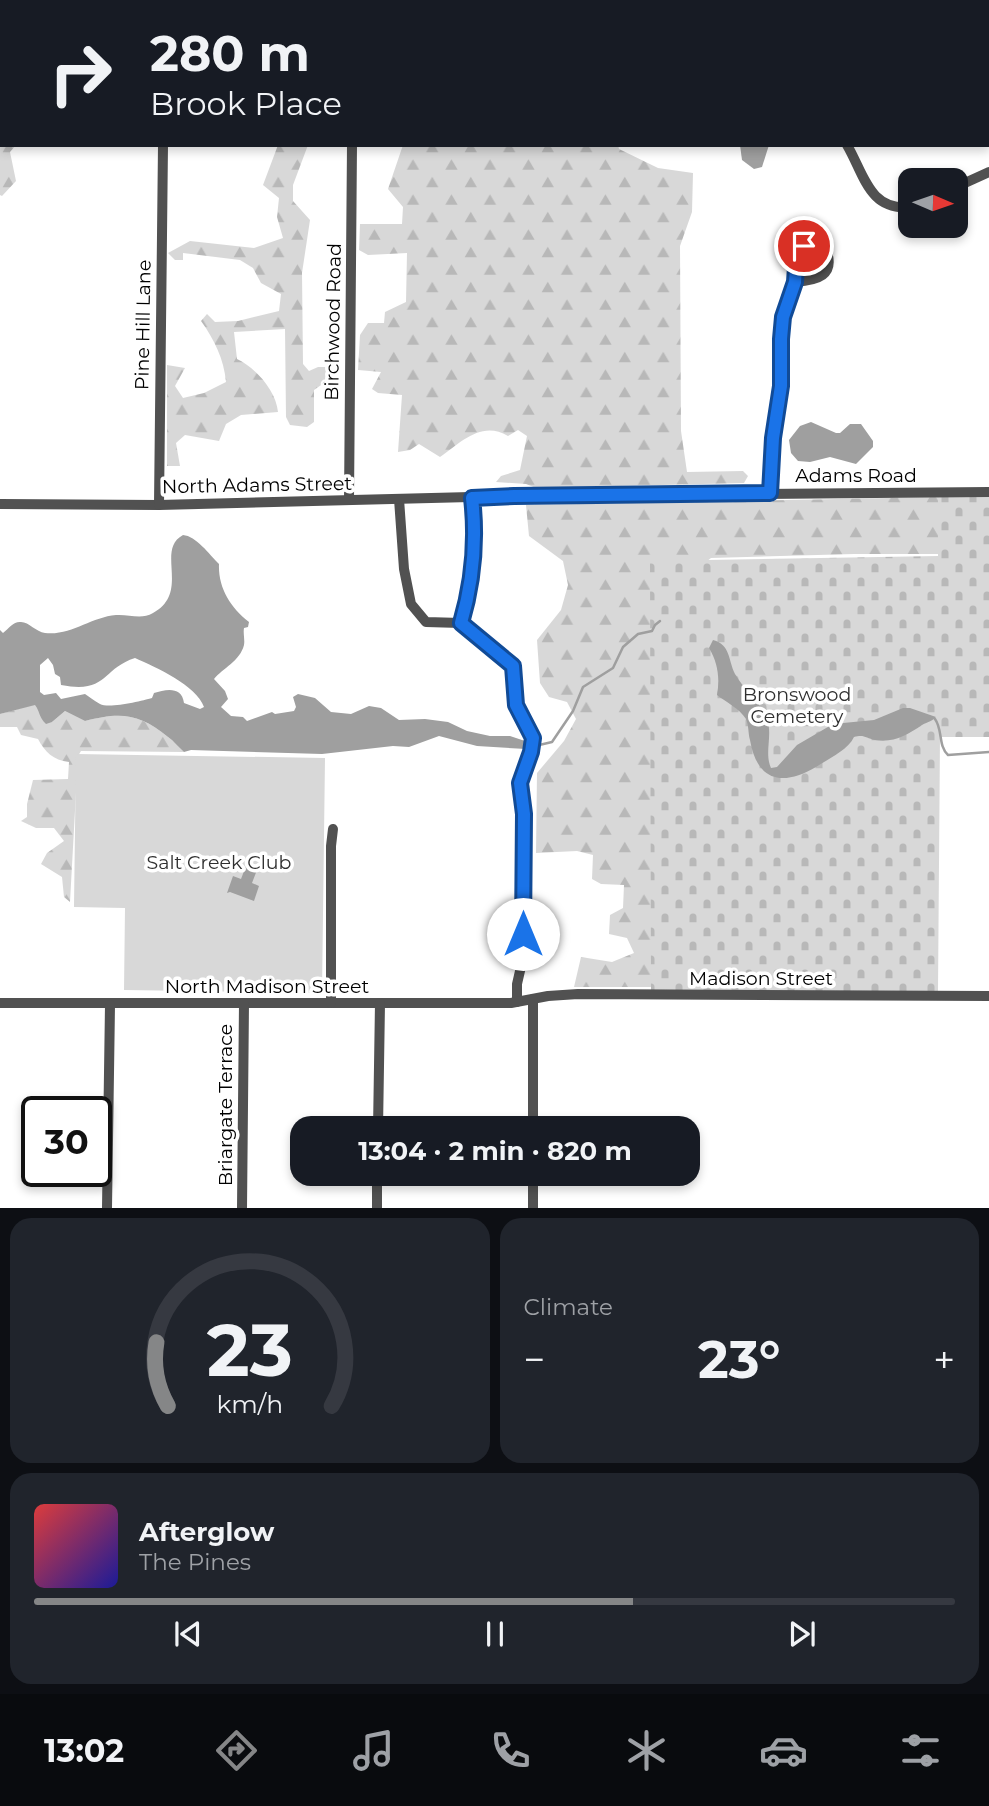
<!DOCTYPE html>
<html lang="en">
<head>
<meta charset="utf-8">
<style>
	:root { --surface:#171b24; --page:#20242c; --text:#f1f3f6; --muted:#9ea1a6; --line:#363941; --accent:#858687 }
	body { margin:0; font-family:Montserrat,sans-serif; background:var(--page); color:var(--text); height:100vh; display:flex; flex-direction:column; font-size:26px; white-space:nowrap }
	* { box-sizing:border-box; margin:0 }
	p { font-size:23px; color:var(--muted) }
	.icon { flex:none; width:38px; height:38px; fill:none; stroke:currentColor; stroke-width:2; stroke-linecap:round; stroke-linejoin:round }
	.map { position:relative; height:1208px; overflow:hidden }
	.drawer { display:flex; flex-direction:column; gap:10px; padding:10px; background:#0d0f14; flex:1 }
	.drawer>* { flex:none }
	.hud { position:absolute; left:0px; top:0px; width:990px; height:147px; box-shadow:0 4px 10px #0003; background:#171b24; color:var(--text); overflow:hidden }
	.needle { width:46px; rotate:92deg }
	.controls { position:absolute; left:898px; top:168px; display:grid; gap:14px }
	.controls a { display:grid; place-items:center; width:70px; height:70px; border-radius:14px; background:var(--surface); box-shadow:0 4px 10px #0003; font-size:35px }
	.speed { position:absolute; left:21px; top:1096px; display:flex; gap:14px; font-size:35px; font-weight:700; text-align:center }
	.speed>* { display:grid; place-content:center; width:91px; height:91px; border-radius:50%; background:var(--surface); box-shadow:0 4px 10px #0003; line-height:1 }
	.speed .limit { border:4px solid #111; border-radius:10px; background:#fff; color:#111 }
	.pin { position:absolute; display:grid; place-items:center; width:60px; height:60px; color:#fff; margin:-30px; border:4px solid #fff; border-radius:50%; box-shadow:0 2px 7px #0007 }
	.me { position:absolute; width:77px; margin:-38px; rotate:0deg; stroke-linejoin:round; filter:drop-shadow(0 0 5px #0008) }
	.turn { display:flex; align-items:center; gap:24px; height:147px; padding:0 35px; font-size:32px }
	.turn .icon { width:91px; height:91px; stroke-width:2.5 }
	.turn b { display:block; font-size:49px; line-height:60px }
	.big { font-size:52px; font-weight:700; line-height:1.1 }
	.drawer .card { flex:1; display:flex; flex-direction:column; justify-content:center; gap:10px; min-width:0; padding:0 24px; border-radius:21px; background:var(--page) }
	.drawer .dial { align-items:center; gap:0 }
	.dial svg { height:182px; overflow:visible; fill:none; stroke:var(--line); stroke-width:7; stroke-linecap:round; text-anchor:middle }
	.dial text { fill:var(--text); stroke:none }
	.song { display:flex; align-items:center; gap:21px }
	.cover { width:84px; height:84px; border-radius:10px; background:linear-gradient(135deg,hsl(0 70% 55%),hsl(240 70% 35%)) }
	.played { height:7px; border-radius:4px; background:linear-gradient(90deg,var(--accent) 65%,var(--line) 65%) }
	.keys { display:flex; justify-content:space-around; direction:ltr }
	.heat { display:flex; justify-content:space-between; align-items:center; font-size:38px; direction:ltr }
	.drawer .tiles { flex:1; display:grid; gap:10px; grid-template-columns:1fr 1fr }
	.card:last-child { grid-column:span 2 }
	.trip { position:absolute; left:290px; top:1116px; width:410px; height:70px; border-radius:21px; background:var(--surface); box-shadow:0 4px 10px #0003; font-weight:700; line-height:70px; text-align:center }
	.tabs { display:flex; height:112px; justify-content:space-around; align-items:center; background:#090b0e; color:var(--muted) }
	.tabs .icon { width:49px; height:49px }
	.tabs .on { color:var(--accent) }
	.tabs b { font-size:32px; color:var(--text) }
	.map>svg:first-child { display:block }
	.forest { fill:url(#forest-firs) }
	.cemetery { fill:url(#cemetery-stones) }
	.green { fill:#d8d8d8 }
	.water { fill:#9f9f9f; fill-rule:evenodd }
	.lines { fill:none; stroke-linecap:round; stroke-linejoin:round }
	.stream { stroke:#9f9f9f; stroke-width:2.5 }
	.minor { stroke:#515151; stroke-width:10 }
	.route-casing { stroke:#114b97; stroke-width:18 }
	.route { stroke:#1a73e8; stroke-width:12 }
	.labels { text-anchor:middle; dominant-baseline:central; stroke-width:7; stroke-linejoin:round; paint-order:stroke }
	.street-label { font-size:19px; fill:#000; stroke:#fff }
	.park-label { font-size:19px; fill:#2f2f2f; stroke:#fff }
</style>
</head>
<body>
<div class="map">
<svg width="989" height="1208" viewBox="0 0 989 1208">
	<defs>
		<pattern id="forest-firs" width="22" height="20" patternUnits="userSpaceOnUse" patternTransform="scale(1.75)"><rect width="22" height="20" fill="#d8d8d8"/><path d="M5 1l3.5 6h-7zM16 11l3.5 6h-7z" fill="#b8b8b8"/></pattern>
		<pattern id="cemetery-stones" width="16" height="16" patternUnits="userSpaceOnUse" patternTransform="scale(1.75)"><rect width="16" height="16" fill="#d8d8d8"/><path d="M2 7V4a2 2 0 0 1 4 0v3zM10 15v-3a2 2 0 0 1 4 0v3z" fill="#b8b8b8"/></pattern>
	</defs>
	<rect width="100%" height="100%" fill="#fff"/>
	<g class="forest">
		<polygon points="0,0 396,0 397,2 2,2 2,81"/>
		<polygon points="0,105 2,145 16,145 10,152 16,181 2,196 0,195"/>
		<path d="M278,145H308L293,185V201L310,220L302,273L303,364L309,371L318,367H333L331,378L314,390V422L307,427L290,425L286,417L285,329L234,332L237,359C256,368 276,391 278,412L241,415L226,424L219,441L185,435L176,443L180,466H167V365L185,368L175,386L183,398L204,393L226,382C224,359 214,339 201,321L207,314L215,322L238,321L279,311L281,294L261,283L253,268L240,260L183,253V260H175L168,253L190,241L254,248L283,238L277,217L279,198L263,185Z"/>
		<path d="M403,145H618L619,149L658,168L693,173L692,212L680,246L681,431L687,472L743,471L748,476L744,483L536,488L526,484L496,482L501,476L520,470L527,436L518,430L508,436C482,420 461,442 440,457L419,444L410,450L398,452L402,395L378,393L372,389L381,372L358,370L360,335L368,323H384L385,312L406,302L407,253L368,255L359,250L360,224H402L403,207L388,189Z"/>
		<polygon points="939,497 941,554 854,554 711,558 682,581 653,987 574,987 581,957 612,962 634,953 627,938 609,934 610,915 623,908 624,885 601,884 592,879 593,855 577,851 536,853 537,773 564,741 576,719 567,702 549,697 540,683 537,640 561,610 568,585 563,561 529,536 526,505"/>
		<path d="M35,704L52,722L65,711L85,721C120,712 139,713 168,737C174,741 178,747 184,752L81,751L78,756L70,902L64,897L62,877L41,864L47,853L64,841L54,828H36L21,821L27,817V804L33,780L68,779L69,762C53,760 45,752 38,739L21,735L17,727H0V714Z"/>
	</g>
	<polygon class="cemetery" points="989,495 989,737 940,737 938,991 651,991 650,561 938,556 938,496"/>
	<polygon class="green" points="76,754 325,758 322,993 124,990 125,908 74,907"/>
	<g class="water">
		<polygon points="396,0 694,0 694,2 397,2"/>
		<polygon points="740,145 769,145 762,167 754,169 742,160"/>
		<polygon points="811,422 836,433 840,433 850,424 861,424 873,441 873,447 856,464 830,457 810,462 798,461 791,453 789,440 800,426"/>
		<path d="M183,535C196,536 209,554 219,564C218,587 230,607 249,622L248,627L244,628C243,633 245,640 244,645C240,661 223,668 214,679L225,691L228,699L221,707L231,716L243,717L247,721L272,712L275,714L294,711L296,707L293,697L298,694L315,698L331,712L351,714L369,706L381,708L399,720L425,719L448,722L467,731L490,736H510L528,742L526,749L477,746L439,736L409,747L393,746L322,754L191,750L184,752C178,747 174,741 168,737C139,713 120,712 85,721L65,711L52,722L46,724C38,716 40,711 35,705L0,714V630L3,633C9,628 14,621 21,622C29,622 36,632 45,633C71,636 91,617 116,615C129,614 141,620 153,613C191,592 155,550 183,535ZM48,658L53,665L55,674L60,677L61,685C108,694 101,669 135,658C157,668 196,685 204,707L200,709L184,703C182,686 166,689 154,693L152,698C141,701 109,709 100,704C94,701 90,697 85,694L61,699L56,693L44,695L40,692V665Z"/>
		<path d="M713,640C731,645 728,660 735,674C744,690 761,702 767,719C773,735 764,753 771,768L777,767L797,745L833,724L874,720L903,708H910L936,717C931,722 927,722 922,725C907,735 894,743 875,740C866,738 864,734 854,737C848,750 828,759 816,767C782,787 757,781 750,740C748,733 749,726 746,719C740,709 726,702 717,695C720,678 718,663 709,648Z"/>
		<polygon points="246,866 257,870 252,883 259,886 254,901 230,892 227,893 233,876 241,879"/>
	</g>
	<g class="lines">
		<g class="stream">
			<path d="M935,719C943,730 938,746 948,755L989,752"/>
			<polyline points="535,746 552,742 573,711 583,687 613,668 623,647 638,634 652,631 655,625 660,621"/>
		</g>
		<g class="minor">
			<polyline points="729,0 730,2"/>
			<polyline points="983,0 984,2"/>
			<polyline points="989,24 989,25"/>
			<path d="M847,145C864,174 869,211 910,207"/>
			<polyline points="956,187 989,172"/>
			<path d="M770,493L773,438L781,386L783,317L795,282L797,252L804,246L811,243L826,249C836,276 817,280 795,282"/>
			<path d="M399,499L404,569L411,604L426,622L461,623C473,582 476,541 472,498"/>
			<polyline points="349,500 352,145"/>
			<polyline points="0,504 159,505 514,496 989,492"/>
			<polyline points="159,505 163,145"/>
			<polyline points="461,623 514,666 516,705 533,738 531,753 520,783 524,815 523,958 517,984 517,1002"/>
			<polyline points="0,1003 511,1003 548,996 578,994 989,996"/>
			<polyline points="331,1003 331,846 333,829"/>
			<polyline points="378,1129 380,1003"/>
			<polyline points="533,1129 533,999"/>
			<polyline points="533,1174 533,1208"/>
			<polyline points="107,1208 110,1005"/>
			<polyline points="242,1208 244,1003"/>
			<polyline points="377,1208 377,1174"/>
		</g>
	</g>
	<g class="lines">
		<g class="route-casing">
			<path id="route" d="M523,934L524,814L520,783L531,752L533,738L516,705L513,666L461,623C473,582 477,541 472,498L514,496L770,493L773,438L781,386V339L783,317L795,282L797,252L804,246"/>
		</g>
		<use href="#route" class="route"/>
	</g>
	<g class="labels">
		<g class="street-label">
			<text transform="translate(333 322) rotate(-89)">Birchwood Road</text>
			<text transform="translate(143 325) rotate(-89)">Pine Hill Lane</text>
			<text x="856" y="475">Adams Road</text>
			<text transform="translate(257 485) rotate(-1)">North Adams Street</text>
			<text x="761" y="978">Madison Street</text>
			<text x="267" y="986">North Madison Street</text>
			<text transform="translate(225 1105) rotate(-90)">Briargate Terrace</text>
		</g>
		<g class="park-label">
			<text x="797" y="694">Bronswood<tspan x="797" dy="22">Cemetery</tspan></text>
			<text x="219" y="862">Salt Creek Club</text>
		</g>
	</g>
</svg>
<div class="controls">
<a><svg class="needle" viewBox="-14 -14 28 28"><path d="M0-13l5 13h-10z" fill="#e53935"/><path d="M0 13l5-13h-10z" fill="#9ea1a6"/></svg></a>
</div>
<div class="speed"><div class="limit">30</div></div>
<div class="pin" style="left:804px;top:246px;background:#d93025"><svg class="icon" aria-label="arrive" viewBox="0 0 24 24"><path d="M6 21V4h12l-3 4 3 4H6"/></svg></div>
<svg class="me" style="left:523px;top:934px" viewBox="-20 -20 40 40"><circle r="19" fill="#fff"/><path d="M0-13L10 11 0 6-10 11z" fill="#1a73e8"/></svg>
<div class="trip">13:04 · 2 min · 820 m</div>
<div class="hud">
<div class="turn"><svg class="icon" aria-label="right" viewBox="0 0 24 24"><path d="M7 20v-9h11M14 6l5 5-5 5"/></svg><div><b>280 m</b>Brook Place</div></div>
</div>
</div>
<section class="drawer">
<div class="tiles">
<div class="card dial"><svg viewBox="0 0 100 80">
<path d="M14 69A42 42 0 1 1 86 69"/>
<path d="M14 69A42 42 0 0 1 9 41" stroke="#858687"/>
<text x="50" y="56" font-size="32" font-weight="700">23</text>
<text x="50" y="72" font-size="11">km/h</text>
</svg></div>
<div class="card"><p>Climate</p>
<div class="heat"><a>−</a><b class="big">23°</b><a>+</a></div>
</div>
<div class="card">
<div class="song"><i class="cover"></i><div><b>Afterglow</b><p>The Pines</p></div></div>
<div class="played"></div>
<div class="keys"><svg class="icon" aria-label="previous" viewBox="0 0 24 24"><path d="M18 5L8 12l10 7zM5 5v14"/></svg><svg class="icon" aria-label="pause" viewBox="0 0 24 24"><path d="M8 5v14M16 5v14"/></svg><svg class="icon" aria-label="next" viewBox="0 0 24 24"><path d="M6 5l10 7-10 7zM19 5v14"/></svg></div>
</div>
</div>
</section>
<nav class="tabs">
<b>13:02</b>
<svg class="icon on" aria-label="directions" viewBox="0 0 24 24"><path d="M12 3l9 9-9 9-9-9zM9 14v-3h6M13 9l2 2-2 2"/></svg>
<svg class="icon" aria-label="music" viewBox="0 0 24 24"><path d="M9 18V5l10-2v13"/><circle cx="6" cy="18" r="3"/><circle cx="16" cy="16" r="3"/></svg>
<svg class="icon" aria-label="phone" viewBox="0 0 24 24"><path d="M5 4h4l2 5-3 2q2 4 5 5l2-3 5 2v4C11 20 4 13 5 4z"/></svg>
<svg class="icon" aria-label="climate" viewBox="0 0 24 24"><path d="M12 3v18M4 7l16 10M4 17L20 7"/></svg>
<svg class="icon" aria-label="car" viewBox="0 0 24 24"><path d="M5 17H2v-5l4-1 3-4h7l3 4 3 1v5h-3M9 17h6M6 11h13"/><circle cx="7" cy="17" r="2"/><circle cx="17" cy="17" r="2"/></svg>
<svg class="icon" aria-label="filters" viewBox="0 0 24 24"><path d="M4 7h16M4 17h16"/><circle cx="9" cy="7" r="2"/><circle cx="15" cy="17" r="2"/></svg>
</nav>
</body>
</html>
